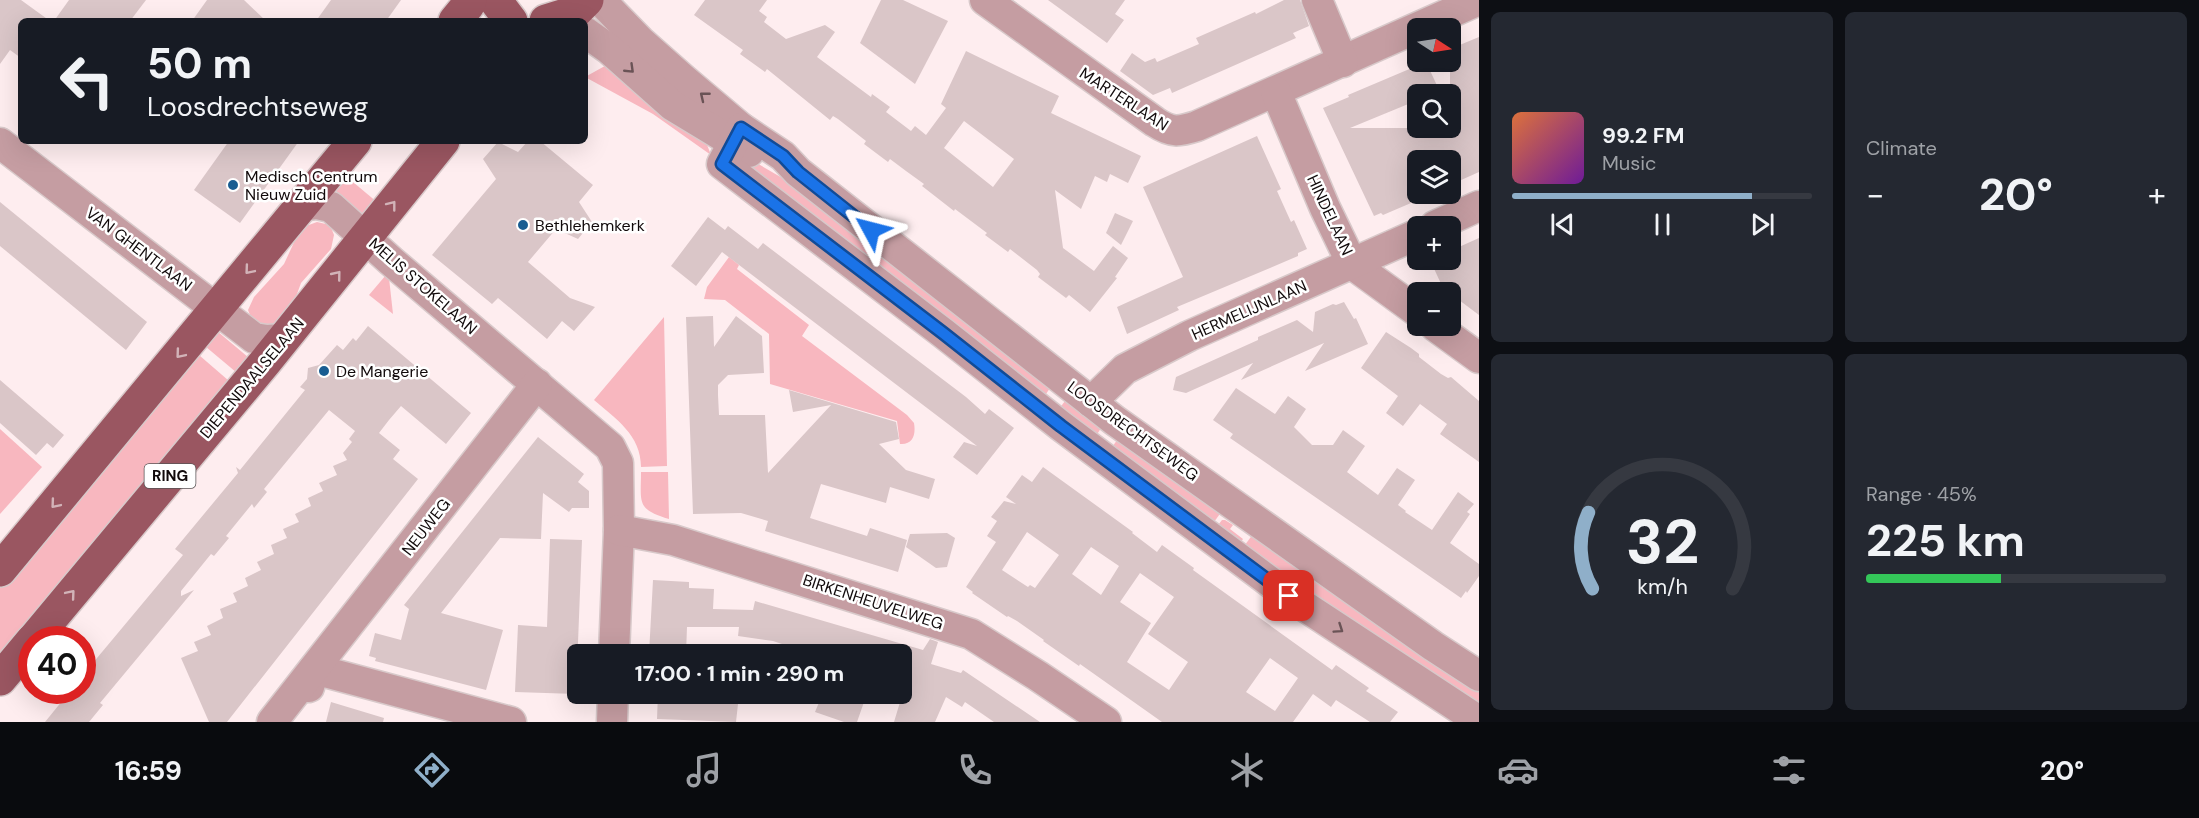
<!DOCTYPE html>
<html lang="en">
<head>
<meta charset="utf-8">
<style>
	:root { --surface:#171b24; --page:#242831; --text:#f1f3f6; --muted:#9ea1a6; --line:#363941; --accent:#8fafc9 }
	body { margin:0; font-family:"DM Sans",sans-serif; background:var(--page); color:var(--text); height:100vh; display:flex; flex-direction:column; font-size:22px; white-space:nowrap }
	* { box-sizing:border-box; margin:0 }
	p { font-size:20px; color:var(--muted) }
	.icon { flex:none; width:33px; height:33px; fill:none; stroke:currentColor; stroke-width:2; stroke-linecap:round; stroke-linejoin:round }
	.map { position:relative; flex:1; overflow:hidden }
	.sheet { display:flex; flex-direction:column; gap:12px; padding:12px; background:#0d0f14; width:720px }
	.sheet>* { flex:none }
	.hud { position:absolute; left:18px; top:18px; width:570px; height:126px; border-radius:9px; box-shadow:0 6px 24px #0002; background:#171b24; color:var(--text); overflow:hidden }
	.needle { width:39px; rotate:102deg }
	.fabs { position:absolute; left:1407px; top:18px; display:grid; gap:12px }
	.fabs a { display:grid; place-items:center; width:54px; height:54px; border-radius:9px; background:var(--surface); box-shadow:0 6px 24px #0002; font-size:30px }
	.speed { position:absolute; left:18px; top:626px; display:flex; gap:12px; font-size:30px; font-weight:700; text-align:center }
	.speed>* { display:grid; place-content:center; width:78px; height:78px; border-radius:50%; background:var(--surface); box-shadow:0 6px 24px #0002; line-height:1 }
	.speed .limit { border:9px solid #d22; background:#fff; color:#111 }
	.pin { position:absolute; display:grid; place-items:center; width:51px; height:51px; color:#fff; margin:-26px; border-radius:12px; box-shadow:0 3px 9px #0006 }
	.me { position:absolute; width:66px; margin:-33px; rotate:308deg; stroke-linejoin:round; filter:drop-shadow(0 0 4px #0008) }
	.turn { display:flex; align-items:center; gap:21px; height:126px; padding:0 30px; font-size:27px }
	.turn .icon { width:78px; height:78px; stroke-width:2.5 }
	.turn b { display:block; font-size:42px; line-height:51px }
	.big { font-size:45px; font-weight:700; line-height:1.1 }
	.sheet .card { flex:1; display:flex; flex-direction:column; justify-content:center; gap:9px; min-width:0; padding:0 21px; border-radius:9px; background:var(--page) }
	.sheet .dial { align-items:center; gap:0 }
	.dial svg { height:156px; overflow:visible; fill:none; stroke:var(--line); stroke-width:7; stroke-linecap:round; text-anchor:middle }
	.dial text { fill:var(--text); stroke:none }
	.song { display:flex; align-items:center; gap:18px }
	.cover { width:72px; height:72px; border-radius:9px; background:linear-gradient(135deg,hsl(20 70% 55%),hsl(280 70% 35%)) }
	.played { height:6px; border-radius:3px; background:linear-gradient(90deg,var(--accent) 80%,var(--line) 80%) }
	.keys { display:flex; justify-content:space-around; direction:ltr }
	.heat { display:flex; justify-content:space-between; align-items:center; font-size:33px; direction:ltr }
	.charge { height:9px; border-radius:4px; background:linear-gradient(90deg,#34c759 45%,var(--line) 0) }
	.sheet .tiles { flex:1; display:grid; gap:12px; grid-template-columns:repeat(2,1fr) }
	.trip { position:absolute; left:567px; top:644px; width:345px; height:60px; border-radius:9px; background:var(--surface); box-shadow:0 6px 24px #0002; font-weight:700; line-height:60px; text-align:center }
	.menu { display:flex; height:96px; justify-content:space-around; align-items:center; background:#090b0e; color:var(--muted) }
	.menu .icon { width:42px; height:42px }
	.menu .current { color:var(--accent) }
	.menu b { font-size:27px; color:var(--text) }
	main { display:flex; flex:1; min-height:0 }
	.map>svg:first-child { display:block }
	.green { fill:#f8b7bf }
	.building { fill:#dac6c8; fill-rule:evenodd }
	.lines { fill:none; stroke-linecap:round; stroke-linejoin:round }
	.minor-casing { stroke:#d8c9ca; stroke-width:33 }
	.major-casing { stroke:#d8c9ca; stroke-width:36 }
	.minor { stroke:#c59da2; stroke-width:30 }
	.major { stroke:#9a5661; stroke-width:33 }
	.oneway { stroke:#6a5356 }
	.oneway2 { stroke:#d2b3b8 }
	.route-casing { stroke:#114b97; stroke-width:15 }
	.route { stroke:#1a73e8; stroke-width:10 }
	.poi-dot { fill:#185c91; stroke:#fff; stroke-width:2 }
	.labels { text-anchor:middle; dominant-baseline:central; stroke-width:5; stroke-linejoin:round; paint-order:stroke }
	.shield { fill:#fff; stroke:#585354; stroke-width:1.5 }
	.shield-label { font-size:15px; font-weight:bold; fill:#10090a }
	.street-label { font-size:16px; fill:#10090a; stroke:#fff }
	.poi-label { font-size:16px; fill:#10090a; stroke:#fff; text-anchor:start }
</style>
</head>
<body>
<main>
<div class="map">
<svg width="1479" height="722" viewBox="0 0 1479 722">
	<rect width="100%" height="100%" fill="#feedef"/>
	<g class="green">
		<polygon points="612,62 702,132 711,155 653,114 585,77"/>
		<polygon points="741,154 784,179 1050,388 1044,397 738,161"/>
		<polygon points="341,172 384,208 372,222 330,186"/>
		<polygon points="317,222 330,225 334,235 331,249 301,283 290,313 280,324 266,329 254,325 248,310 254,297 284,264 297,236 306,226"/>
		<path d="M729,257L739,265L737,269L809,325L802,336L907,415L914,423C916,435 913,445 900,444L897,421L770,384L769,334L725,300L704,299L707,287Z"/>
		<polygon points="386,275 389,278 393,314 369,295"/>
		<path d="M664,317L667,466L641,467C641,435 616,419 594,400Z"/>
		<polygon points="211,326 255,363 243,378 199,341"/>
		<polygon points="192,349 236,387 0,669 0,579"/>
		<polygon points="1065,401 1101,428 1096,436 1059,409"/>
		<polygon points="0,429 42,467 0,514"/>
		<polygon points="1117,440 1222,511 1214,522 1113,446"/>
		<path d="M641,472H668L669,519C636,509 641,503 641,472Z"/>
		<polygon points="1222,520 1225,520 1233,525 1230,529 1243,539 1238,546 1215,529"/>
		<polygon points="1253,534 1479,687 1479,711 1242,549"/>
	</g>
	<g class="building">
		<polygon points="0,0 21,0 50,21 21,21 21,58 10,50 0,64"/>
		<polygon points="69,0 146,0 130,21 54,21"/>
		<polygon points="207,0 244,0 266,21 192,21"/>
		<polygon points="331,0 401,0 386,21 316,21"/>
		<path d="M705,0H767L759,11L767,17L764,22L786,39L825,25L835,32L817,57L871,97L872,94L890,107L886,112L911,131L915,126L926,135L946,108L941,104L966,51L1059,96L1051,113L1141,156L1128,183L1110,174L1107,182L1095,176L1081,209L1055,190L1063,248L1094,271L1113,246L1128,258L1115,277L1117,278L1090,312L1069,295L1066,298L1038,277L1040,274L1037,270L1010,249L1008,252L985,235L987,233L955,209L954,211L922,186L924,184L906,171L890,159L888,162L864,144L866,141L838,119L833,116L830,120L767,69L765,72L740,54L743,50L694,15ZM964,121L1014,159L993,187L944,148Z"/>
		<polygon points="881,0 903,0 948,21 915,84 860,43"/>
		<polygon points="1048,0 1125,0 1115,14 1124,20 1107,43"/>
		<polygon points="1284,0 1300,0 1309,26 1293,33 1296,38 1172,93 1170,88 1153,95 1120,71 1132,53 1145,62 1155,58 1157,62 1199,44 1196,38 1255,12 1256,14"/>
		<polygon points="1479,37 1479,172 1450,185 1450,160 1418,160 1418,200 1383,215 1381,213 1374,216 1323,108 1349,97 1348,95 1426,62 1441,94 1418,94 1418,100 1350,128 1450,128 1450,49"/>
		<polygon points="1257,136 1281,189 1277,191 1291,222 1294,220 1307,249 1298,253 1298,256 1270,268 1177,307 1179,310 1127,334 1117,307 1183,277 1143,187"/>
		<polygon points="229,141 299,141 240,223 194,190"/>
		<polygon points="528,141 540,141 593,185 579,202 592,222 578,239 556,229 528,262 570,298 595,307 574,331 562,321 547,339 498,298 492,304 432,255 496,179 483,159 498,142 518,152"/>
		<polygon points="0,202 147,322 126,350 0,246"/>
		<polygon points="1115,213 1133,221 1121,245 1106,233"/>
		<polygon points="708,217 725,230 728,226 758,249 763,243 966,397 985,414 989,409 1014,428 977,475 953,457 964,442 977,446 722,252 696,286 671,266"/>
		<polygon points="1479,238 1479,315 1443,288 1430,260 1450,260 1450,251"/>
		<polygon points="1344,302 1354,319 1356,318 1368,344 1305,371 1324,343 1241,380 1253,363 1186,393 1173,390 1176,377 1258,340 1258,337 1297,320 1313,332 1315,312 1333,304 1336,305"/>
		<polygon points="713,316 714,347 736,316 762,336 764,373 728,375 718,385 718,395 719,415 765,415 768,473 831,405 793,412 789,390 896,422 899,439 879,444 906,470 935,479 929,499 890,487 886,503 821,484 810,518 867,536 870,528 907,540 898,572 765,531 768,521 741,513 693,514 686,317"/>
		<polygon points="368,326 471,413 446,444 401,406 389,420 379,433 400,450 393,459 418,479 227,722 209,722 181,658 198,651 194,642 211,635 207,626 223,618 220,609 237,602 233,593 248,586 245,578 261,570 257,562 274,554 271,545 287,538 283,529 299,522 295,514 311,506 308,498 323,491 319,483 337,475 333,466 347,460 343,453 352,442 349,439 355,431 329,410 264,489 267,492 254,508 252,504 226,536 229,538 214,556 211,554 181,591 181,596 194,590 100,703 103,705 89,722 45,722 71,690 82,690 82,676 183,555 175,549 238,473 236,467 240,470 305,390 300,387 307,379 308,368 319,365 337,345 343,350 353,338 356,341"/>
		<polygon points="1386,332 1411,348 1419,354 1419,357 1441,374 1448,378 1451,377 1479,401 1479,462 1440,434 1447,424 1420,404 1403,426 1386,413 1398,396 1361,368"/>
		<polygon points="0,380 64,435 53,448 47,443 36,455 0,423"/>
		<polygon points="1236,388 1275,414 1288,396 1306,409 1294,427 1312,445 1333,445 1343,430 1365,446 1347,472 1378,495 1397,468 1415,480 1398,505 1406,511 1405,512 1432,530 1458,492 1474,504 1467,512 1470,514 1450,543 1479,564 1479,576 1467,593 1466,591 1461,598 1230,438 1233,434 1213,420"/>
		<polygon points="538,437 584,474 578,482 589,491 589,508 572,508 569,512 543,493 541,539 500,538 441,613 503,630 486,690 375,661 376,658 369,656 375,633 401,640 409,609 404,605"/>
		<path d="M1043,467L1133,532L1132,533L1157,552L1162,545L1194,568L1193,570L1332,670L1336,665L1369,688L1366,691L1398,712L1390,722H1370L1336,700L1331,707L1313,694L1293,722H1162L1080,664L1079,666L1043,641L1044,640L1017,621L1008,616L1007,617L972,593L973,592L966,587L996,542L987,536L997,521L991,517L1004,501L1016,504L1006,497L1022,475L1032,482ZM1027,532L1059,555L1035,588L1030,585L1028,587L1002,570ZM1091,547L1119,566L1101,595L1072,574ZM1140,573L1174,597L1148,634L1188,662L1169,690L1127,662L1151,623L1120,602ZM1270,658L1298,678L1275,711L1246,692Z"/>
		<polygon points="947,533 955,538 947,567 936,568 906,547 910,534"/>
		<polygon points="550,539 582,540 576,694 515,692 518,625 547,627"/>
		<polygon points="653,580 689,582 689,588 714,589 713,609 753,610 755,601 923,650 930,639 938,642 931,664 961,673 963,670 1040,722 994,722 965,702 962,707 946,697 935,722 894,722 907,679 902,677 902,654 802,654 803,651 773,641 738,636 739,627 687,627 686,654 649,654"/>
		<polygon points="658,693 685,693 684,702 738,704 736,722 657,719"/>
		<polygon points="823,693 840,693 864,702 857,722 844,722 815,712"/>
		<polygon points="331,702 384,718 383,722 326,722"/>
	</g>
	<g class="lines">
		<g class="minor-casing">
			<g id="minor">
				<path d="M985,0L1155,122C1172,133 1178,132 1197,126L1479,0"/>
				<polyline points="1317,0 1343,62"/>
				<polyline points="604,4 640,41 683,79 741,128 783,156 798,172 1114,420 1433,646 1479,676"/>
				<polyline points="585,32 609,49 673,106 749,152"/>
				<polyline points="1276,92 1325,208 1352,264 1418,312"/>
				<polyline points="741,128 722,164 943,333 1061,426 1289,596 1479,721"/>
				<polyline points="0,143 254,338 267,340 284,339"/>
				<polyline points="302,206 317,204 331,207 391,261 610,447 618,463 619,530 614,654"/>
				<polyline points="1435,226 1479,206"/>
				<polyline points="1435,326 1479,358"/>
				<polyline points="1091,402 1125,369 1189,336 1418,234"/>
				<polyline points="619,530 673,540 971,634 1038,676 1106,722"/>
				<polyline points="309,687 314,669 511,722"/>
				<polyline points="272,722 537,384"/>
				<polyline points="612,722 613,693"/>
			</g>
		</g>
		<g class="major-casing">
			<g id="major">
				<polyline points="495,0 511,21"/>
				<polyline points="455,21 468,5 470,0"/>
				<polyline points="546,21 575,12 587,0"/>
				<polyline points="0,570 355,141"/>
				<polyline points="34,639 266,361 443,141"/>
				<polyline points="0,679 32,641"/>
			</g>
		</g>
		<use href="#minor" class="minor"/>
		<use href="#major" class="major"/>
	</g>
	<defs><path id="oneway-chevron" d="M-2-3.5L2.5 0L-2 3.5" fill="none" stroke-width="1.6" stroke-linecap="round" stroke-linejoin="round" transform="scale(1.5)"/></defs>
	<g class="oneway">
		<use href="#oneway-chevron" transform="translate(630 69) rotate(44)"/>
		<use href="#oneway-chevron" transform="translate(704 96) rotate(-141)"/>
		<use href="#oneway-chevron" transform="translate(1339 629) rotate(34)"/>
	</g>
	<g class="oneway2">
		<use href="#oneway-chevron" transform="translate(392 205) rotate(-52)"/>
		<use href="#oneway-chevron" transform="translate(249 270) rotate(130)"/>
		<use href="#oneway-chevron" transform="translate(337 275) rotate(-51)"/>
		<use href="#oneway-chevron" transform="translate(180 354) rotate(130)"/>
		<use href="#oneway-chevron" transform="translate(55 504) rotate(130)"/>
		<use href="#oneway-chevron" transform="translate(71 594) rotate(-50)"/>
	</g>
	<g class="lines">
		<g class="route-casing">
			<polyline id="route" points="871,230 798,172 783,156 741,128 722,164 943,333 1061,426 1289,596"/>
		</g>
		<use href="#route" class="route"/>
	</g>
	<g class="poi-dot">
		<circle cx="233" cy="185" r="6"/>
		<circle cx="523" cy="225" r="6"/>
		<circle cx="324" cy="371" r="6"/>
	</g>
	<g class="labels">
		<rect class="shield" x="144.5" y="464" width="51" height="24" rx="4.5"/>
		<g class="shield-label">
			<text x="170" y="476">RING</text>
		</g>
		<g class="street-label">
			<text transform="translate(1124 99) rotate(33)">MARTERLAAN</text>
			<text transform="translate(1330 215) rotate(65)">HINDELAAN</text>
			<text transform="translate(139 249) rotate(37)">VAN GHENTLAAN</text>
			<text transform="translate(423 286) rotate(41)">MELIS STOKELAAN</text>
			<text transform="translate(1249 310) rotate(-24)">HERMELIJNLAAN</text>
			<text transform="translate(252 378) rotate(-50)">DIEPENDAALSELAAN</text>
			<text transform="translate(1133 431) rotate(36)">LOOSDRECHTSEWEG</text>
			<text transform="translate(426 527) rotate(-52)">NEUWEG</text>
			<text transform="translate(873 602) rotate(18)">BIRKENHEUVELWEG</text>
		</g>
		<g class="poi-label">
			<text x="245" y="176">Medisch Centrum<tspan x="245" dy="18">Nieuw Zuid</tspan></text>
			<text x="535" y="225">Bethlehemkerk</text>
			<text x="336" y="371">De Mangerie</text>
		</g>
	</g>
</svg>
<div class="fabs">
<a><svg class="needle" viewBox="-14 -14 28 28"><path d="M0-13l5 13h-10z" fill="#e53935"/><path d="M0 13l5-13h-10z" fill="#9ea1a6"/></svg></a>
<a><svg class="icon" aria-label="search" viewBox="0 0 24 24"><circle cx="10" cy="10" r="6"/><path d="M15 15l6 6"/></svg></a>
<a><svg class="icon" aria-label="layers" viewBox="0 0 24 24"><path d="M12 4l9 5-9 5-9-5zM3 14l9 5 9-5"/></svg></a>
<a>+</a>
<a>−</a>
</div>
<div class="speed"><div class="limit">40</div></div>
<div class="pin" style="left:1289px;top:596px;background:#d93025"><svg class="icon" aria-label="arrive" viewBox="0 0 24 24"><path d="M6 21V4h12l-3 4 3 4H6"/></svg></div>
<svg class="me" style="left:871px;top:230px" viewBox="-20 -20 40 40"><path d="M0-17L14 15 0 8-14 15z" fill="#1a73e8" stroke="#fff" stroke-width="4"/></svg>
<div class="trip">17:00 · 1 min · 290 m</div>
<div class="hud">
<div class="turn"><svg class="icon" aria-label="left" viewBox="0 0 24 24"><path d="M17 20v-9H6M10 6l-5 5 5 5"/></svg><div><b>50 m</b>Loosdrechtseweg</div></div>
</div>
</div>
<section class="sheet">
<div class="tiles">
<div class="card">
<div class="song"><i class="cover"></i><div><b>99.2 FM</b><p>Music</p></div></div>
<div class="played"></div>
<div class="keys"><svg class="icon" aria-label="previous" viewBox="0 0 24 24"><path d="M18 5L8 12l10 7zM5 5v14"/></svg><svg class="icon" aria-label="pause" viewBox="0 0 24 24"><path d="M8 5v14M16 5v14"/></svg><svg class="icon" aria-label="next" viewBox="0 0 24 24"><path d="M6 5l10 7-10 7zM19 5v14"/></svg></div>
</div>
<div class="card"><p>Climate</p>
<div class="heat"><a>−</a><b class="big">20°</b><a>+</a></div>
</div>
<div class="card dial"><svg viewBox="0 0 100 80">
<path d="M14 69A42 42 0 1 1 86 69"/>
<path d="M14 69A42 42 0 0 1 12 30" stroke="#8fafc9"/>
<text x="50" y="56" font-size="32" font-weight="700">32</text>
<text x="50" y="72" font-size="11">km/h</text>
</svg></div>
<div class="card"><p>Range · 45%</p><b class="big">225 km</b><div class="charge"></div></div>
</div>
</section>
</main>
<nav class="menu">
<b>16:59</b>
<svg class="icon current" aria-label="directions" viewBox="0 0 24 24"><path d="M12 3l9 9-9 9-9-9zM9 14v-3h6M13 9l2 2-2 2"/></svg>
<svg class="icon" aria-label="music" viewBox="0 0 24 24"><path d="M9 18V5l10-2v13"/><circle cx="6" cy="18" r="3"/><circle cx="16" cy="16" r="3"/></svg>
<svg class="icon" aria-label="phone" viewBox="0 0 24 24"><path d="M5 4h4l2 5-3 2q2 4 5 5l2-3 5 2v4C11 20 4 13 5 4z"/></svg>
<svg class="icon" aria-label="climate" viewBox="0 0 24 24"><path d="M12 3v18M4 7l16 10M4 17L20 7"/></svg>
<svg class="icon" aria-label="car" viewBox="0 0 24 24"><path d="M5 17H2v-5l4-1 3-4h7l3 4 3 1v5h-3M9 17h6M6 11h13"/><circle cx="7" cy="17" r="2"/><circle cx="17" cy="17" r="2"/></svg>
<svg class="icon" aria-label="filters" viewBox="0 0 24 24"><path d="M4 7h16M4 17h16"/><circle cx="9" cy="7" r="2"/><circle cx="15" cy="17" r="2"/></svg>
<b>20°</b>
</nav>
</body>
</html>
